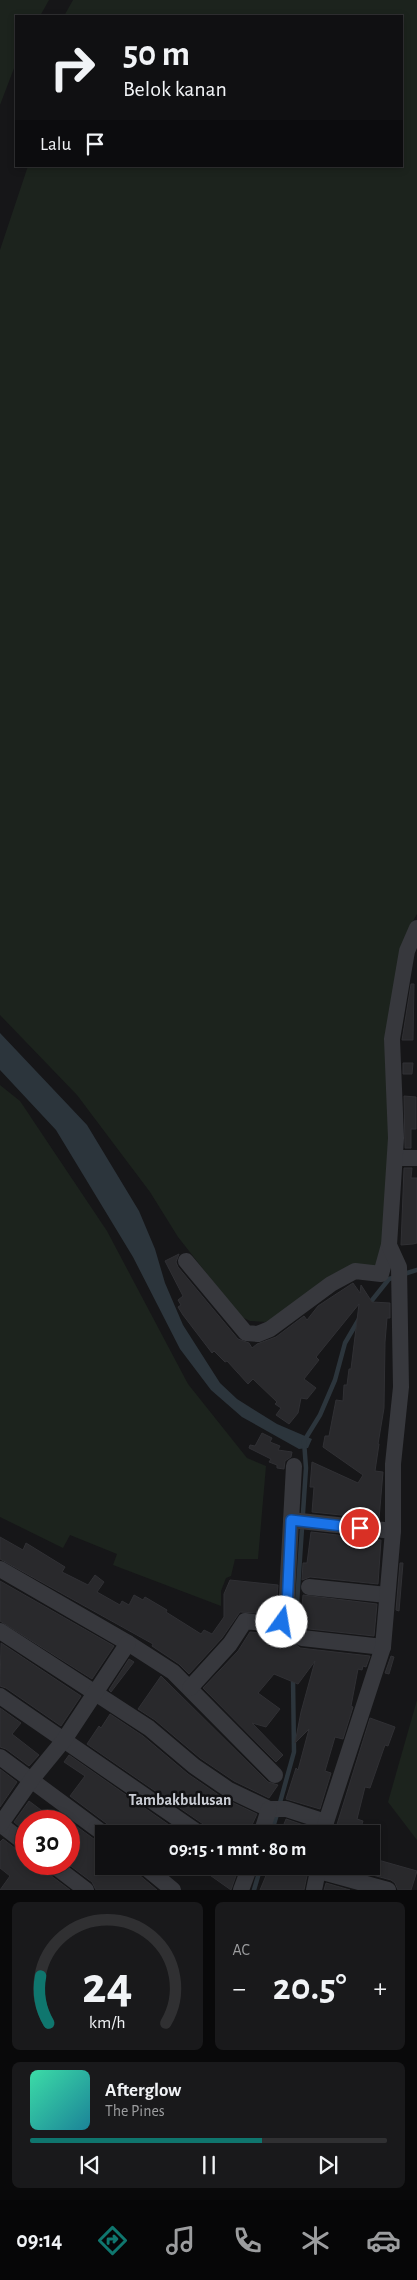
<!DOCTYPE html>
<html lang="id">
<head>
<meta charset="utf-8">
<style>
	:root { --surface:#101012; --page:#19191b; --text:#f1f3f6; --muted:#9c9d9f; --line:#303032; --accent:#0f766e }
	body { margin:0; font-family:"Alegreya Sans",sans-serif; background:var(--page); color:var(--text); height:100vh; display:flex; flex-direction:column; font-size:19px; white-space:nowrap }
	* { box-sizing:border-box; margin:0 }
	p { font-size:16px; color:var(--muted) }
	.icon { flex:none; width:28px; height:28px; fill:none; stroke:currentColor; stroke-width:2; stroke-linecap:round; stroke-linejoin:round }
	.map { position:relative; height:1890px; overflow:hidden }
	.sheet { display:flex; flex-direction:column; gap:12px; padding:12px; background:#09090a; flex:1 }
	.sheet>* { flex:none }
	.hud { position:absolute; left:15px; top:15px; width:388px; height:152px; border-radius:0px; box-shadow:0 2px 8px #0003,0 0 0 1px var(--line); background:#101012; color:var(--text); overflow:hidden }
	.speed { position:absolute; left:15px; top:1810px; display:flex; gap:10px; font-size:25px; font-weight:700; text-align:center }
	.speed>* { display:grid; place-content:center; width:65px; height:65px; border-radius:50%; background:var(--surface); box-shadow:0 2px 8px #0003,0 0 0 1px var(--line); line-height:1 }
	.speed .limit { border:8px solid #d22; background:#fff; color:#111 }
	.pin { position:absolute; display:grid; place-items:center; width:42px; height:42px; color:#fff; margin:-21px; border:2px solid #fff; border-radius:50%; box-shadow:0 1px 5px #0007 }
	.me { position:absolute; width:55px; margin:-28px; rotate:13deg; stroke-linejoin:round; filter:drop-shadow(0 0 4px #0008) }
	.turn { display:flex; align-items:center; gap:18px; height:105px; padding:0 25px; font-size:22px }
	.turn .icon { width:65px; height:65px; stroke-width:2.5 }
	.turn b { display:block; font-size:35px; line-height:42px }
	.then { display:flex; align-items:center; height:48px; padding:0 25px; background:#0003; gap:10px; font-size:19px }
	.big { font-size:38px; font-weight:700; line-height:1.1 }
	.sheet .card { flex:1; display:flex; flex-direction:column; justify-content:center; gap:8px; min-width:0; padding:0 18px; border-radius:8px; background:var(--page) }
	.sheet .dial { align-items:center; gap:0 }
	.dial svg { height:130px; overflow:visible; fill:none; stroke:var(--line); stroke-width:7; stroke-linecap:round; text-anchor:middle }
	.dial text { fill:var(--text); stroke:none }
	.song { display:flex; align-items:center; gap:15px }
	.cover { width:60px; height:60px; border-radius:8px; background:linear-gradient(135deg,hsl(160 70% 55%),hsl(190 70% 35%)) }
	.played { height:5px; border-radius:2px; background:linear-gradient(90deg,var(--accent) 65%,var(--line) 65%) }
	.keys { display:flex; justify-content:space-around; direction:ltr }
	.heat { display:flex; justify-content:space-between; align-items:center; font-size:28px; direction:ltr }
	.sheet .tiles { flex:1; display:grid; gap:12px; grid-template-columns:1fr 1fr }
	.card:last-child { grid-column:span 2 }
	.trip { position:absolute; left:95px; top:1825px; width:285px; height:50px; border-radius:0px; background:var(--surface); box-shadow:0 2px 8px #0003,0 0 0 1px var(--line); font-weight:700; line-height:50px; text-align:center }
	.tab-bar { display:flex; height:80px; justify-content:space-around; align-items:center; background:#060607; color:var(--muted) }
	.tab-bar .icon { width:35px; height:35px }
	.tab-bar .current { color:var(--accent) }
	.tab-bar b { font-size:22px; color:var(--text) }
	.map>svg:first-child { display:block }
	.green { fill:#1c231d }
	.water { fill:#2c353c }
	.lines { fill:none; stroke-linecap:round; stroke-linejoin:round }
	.stream { stroke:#2c353c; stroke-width:4.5 }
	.building { fill:#29292c; stroke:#303034 }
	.minor { stroke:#37383d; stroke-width:16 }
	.route-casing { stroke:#114b97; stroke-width:12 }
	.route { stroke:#1a73e8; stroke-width:9 }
	.labels { text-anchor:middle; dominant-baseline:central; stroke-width:5; stroke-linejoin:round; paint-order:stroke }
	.quarter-label { font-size:16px; font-weight:bold; fill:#c9ccd4; stroke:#111113 }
</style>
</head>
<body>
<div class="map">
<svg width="417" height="1890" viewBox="0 0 417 1890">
	<rect width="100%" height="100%" fill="#161618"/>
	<g class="green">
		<polygon points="0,0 49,0 40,16 16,16 16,63 0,105"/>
		<polygon points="73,0 417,0 417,914 410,926 389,1130 386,1250 378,1267 267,1322 250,1321 240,1316 178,1237 150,1192 77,1095 0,1015 0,250 28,166 401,166 401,16 64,16"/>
		<polygon points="0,1085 20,1101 107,1231 188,1384 247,1458 266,1466 258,1559 235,1559 231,1576 226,1578 221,1591 221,1606 113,1565 117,1554 70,1535 63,1548 0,1517"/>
		<polygon points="417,1700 417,1840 388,1802"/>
	</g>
	<polygon class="water" points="0,1033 87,1125 139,1211 155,1249 165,1283 183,1325 220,1383 237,1399 277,1424 312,1439 308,1448 299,1449 242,1417 211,1390 180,1349 133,1257 56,1130 0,1070"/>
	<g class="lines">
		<g class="stream">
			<polyline points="404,1274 417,1270"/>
			<polyline points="369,1304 389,1279 396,1277"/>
			<polyline points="294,1648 306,1468 304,1441 320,1415 335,1380 345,1343 359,1319"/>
			<polyline points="279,1806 294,1752 293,1678"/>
			<polyline points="271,1834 277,1814"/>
			<polyline points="254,1890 261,1866"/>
		</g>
	</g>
	<g class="building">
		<polygon points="411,984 414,984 413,1040 402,1040"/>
		<polygon points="403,1063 413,1063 412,1074 403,1074"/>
		<polygon points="404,1096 416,1097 416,1129 411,1129 411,1148 405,1148"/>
		<polygon points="404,1168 412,1168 411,1178 417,1178 417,1243 413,1244 401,1245"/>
		<polygon points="179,1254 176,1262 178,1267 238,1339 249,1343 252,1348 257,1344 276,1337 304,1316 307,1320 318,1306 353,1283 360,1293 361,1285 372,1302 390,1303 390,1318 387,1318 385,1342 384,1408 378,1444 379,1444 375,1471 383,1472 379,1519 312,1512 314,1487 310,1487 312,1462 358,1483 363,1475 323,1447 325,1436 329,1436 336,1400 343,1401 344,1385 347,1385 349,1369 351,1369 359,1304 316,1357 319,1360 304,1379 316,1388 307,1399 301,1398 298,1413 289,1424 276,1415 281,1408 275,1404 277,1402 253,1379 248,1384 227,1361 225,1362 214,1351 212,1353 183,1315 178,1307 181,1305 178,1300 183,1296 165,1261"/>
		<polygon points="262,1433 272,1438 270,1442 280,1446 278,1450 292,1452 291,1457 285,1461 284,1469 277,1468 277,1465 269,1462 271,1459 249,1448 250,1445 255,1446"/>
		<polygon points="311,1532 381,1540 378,1584 310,1577 302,1580 303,1563 307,1563"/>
		<polygon points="0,1537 23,1550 26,1543 65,1567 62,1572 88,1585 95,1575 104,1582 97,1592 120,1605 122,1601 129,1605 134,1595 143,1600 145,1597 167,1610 166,1612 201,1634 204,1630 212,1634 224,1617 224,1594 230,1580 278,1585 276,1611 272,1614 240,1612 222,1638 189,1674 179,1664 152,1646 153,1644 0,1559"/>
		<polygon points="400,1563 403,1563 399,1611 396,1610"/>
		<polygon points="0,1581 114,1646 92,1679 0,1621"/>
		<polygon points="303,1595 377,1604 374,1636 300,1628"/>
		<polygon points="250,1632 271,1634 294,1633 293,1642 300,1648 370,1656 366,1667 363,1666 362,1670 358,1669 351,1706 353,1707 343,1739 335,1737 325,1771 331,1773 320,1809 286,1799 296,1768 298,1770 309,1729 295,1743 301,1712 315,1661 298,1684 274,1674 258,1693 280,1709 266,1727 252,1723 283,1755 276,1762 203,1688 238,1651"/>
		<polygon points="1,1643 81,1696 61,1726 6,1688 0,1686"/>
		<polygon points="391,1656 394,1657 389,1674 385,1673"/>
		<polygon points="129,1659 134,1662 111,1692 109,1690"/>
		<polygon points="161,1676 268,1782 278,1785 269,1798 234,1781 200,1758 155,1720 138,1709"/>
		<polygon points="0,1708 21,1723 12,1734 39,1755 29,1766 6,1749 0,1747"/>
		<polygon points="110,1714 143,1736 188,1774 223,1798 257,1814 248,1834 210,1834 206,1826 87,1744 99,1726 101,1728"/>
		<polygon points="370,1718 395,1727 388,1746 385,1745 370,1788 365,1787 357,1819 363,1821 359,1834 334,1834"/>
		<polygon points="69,1755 182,1834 114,1834 110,1826 70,1796 85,1776 64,1762"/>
		<polygon points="0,1769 17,1782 0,1807"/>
		<polygon points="29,1801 53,1819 58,1813 98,1842 104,1844 104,1866 134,1866 138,1874 157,1890 96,1890 92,1882 68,1864 69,1821 26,1821 26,1832 14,1822"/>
		<polygon points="286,1819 315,1829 314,1834 280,1834"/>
		<polygon points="3,1839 20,1852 26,1854 26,1864 42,1864 46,1872 70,1890 0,1890 10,1876 0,1868 0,1842"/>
		<polygon points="371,1858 417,1871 411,1890 398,1890 395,1883 391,1880 339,1866 371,1866"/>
		<polygon points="160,1866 178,1866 171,1875"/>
		<polygon points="197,1866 231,1866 238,1870 231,1890"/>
		<polygon points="270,1866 309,1866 304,1890 260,1890"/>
		<polygon points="326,1883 350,1890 324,1890"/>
	</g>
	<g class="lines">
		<g class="minor">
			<polyline points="395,1158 417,1158"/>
			<polyline points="186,1261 246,1333 258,1334 270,1329 331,1284 355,1271 381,1274 389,1245"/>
			<polyline points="291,1520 393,1531"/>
			<polyline points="0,1569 128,1643 173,1672 275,1775"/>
			<polyline points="309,1587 387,1595"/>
			<polyline points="0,1631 149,1728 194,1766 229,1790 269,1809 286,1809 326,1822"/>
			<polyline points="302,1638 383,1647"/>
			<polyline points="190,1688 230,1644 245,1621 272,1624 282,1622 286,1614 294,1466"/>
			<polyline points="0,1696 200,1834"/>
			<polyline points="0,1757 104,1834"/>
			<polyline points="0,1824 26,1844"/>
			<polyline points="0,1825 32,1779 64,1740 128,1643"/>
			<polyline points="261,1834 269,1809"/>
			<polyline points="324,1834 326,1822 383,1647 393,1531 393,1464 401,1387 399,1267 389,1245 396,1138 392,1039 407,951 417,928"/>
			<polyline points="52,1864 86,1890"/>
			<polyline points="144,1866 173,1890"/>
			<polyline points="319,1871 388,1890"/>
			<polyline points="241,1890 250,1866"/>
			<polyline points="314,1890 319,1866"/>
		</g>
	</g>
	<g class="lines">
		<g class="route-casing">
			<polyline id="route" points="282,1622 287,1608 291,1520 360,1528"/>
		</g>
		<use href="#route" class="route"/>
	</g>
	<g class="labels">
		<g class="quarter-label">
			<text x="180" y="1800">Tambakbulusan</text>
		</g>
	</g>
</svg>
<div class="speed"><div class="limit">30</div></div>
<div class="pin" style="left:360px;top:1528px;background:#d93025"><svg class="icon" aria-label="arrive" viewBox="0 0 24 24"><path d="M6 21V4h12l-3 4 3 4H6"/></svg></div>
<svg class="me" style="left:282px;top:1622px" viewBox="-20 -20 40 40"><circle r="19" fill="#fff"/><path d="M0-13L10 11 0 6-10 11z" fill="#1a73e8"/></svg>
<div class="trip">09:15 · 1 mnt · 80 m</div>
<div class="hud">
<div class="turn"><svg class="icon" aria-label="right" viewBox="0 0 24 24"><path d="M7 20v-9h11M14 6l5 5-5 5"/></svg><div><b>50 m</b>Belok kanan</div></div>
<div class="then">Lalu<svg class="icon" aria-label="arrive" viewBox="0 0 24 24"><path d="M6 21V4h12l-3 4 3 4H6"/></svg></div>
</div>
</div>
<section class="sheet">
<div class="tiles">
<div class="card dial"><svg viewBox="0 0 100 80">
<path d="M14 69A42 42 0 1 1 86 69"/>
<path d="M14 69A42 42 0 0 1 9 40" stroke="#0f766e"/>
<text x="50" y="56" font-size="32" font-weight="700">24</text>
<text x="50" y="72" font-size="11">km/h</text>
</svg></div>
<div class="card"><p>AC</p>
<div class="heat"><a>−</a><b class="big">20.5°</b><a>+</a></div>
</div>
<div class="card">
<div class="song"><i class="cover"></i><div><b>Afterglow</b><p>The Pines</p></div></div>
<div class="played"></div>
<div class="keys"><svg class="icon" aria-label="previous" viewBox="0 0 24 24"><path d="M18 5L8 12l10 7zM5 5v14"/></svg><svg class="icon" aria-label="pause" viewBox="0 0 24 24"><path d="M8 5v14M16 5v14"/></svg><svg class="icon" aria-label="next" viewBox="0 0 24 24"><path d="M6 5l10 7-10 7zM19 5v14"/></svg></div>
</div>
</div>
</section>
<nav class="tab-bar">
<b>09:14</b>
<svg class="icon current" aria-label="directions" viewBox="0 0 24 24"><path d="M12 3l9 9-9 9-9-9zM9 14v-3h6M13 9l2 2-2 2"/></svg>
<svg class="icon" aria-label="music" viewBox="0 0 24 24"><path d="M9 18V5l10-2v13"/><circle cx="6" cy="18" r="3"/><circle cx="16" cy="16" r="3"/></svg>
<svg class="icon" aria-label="phone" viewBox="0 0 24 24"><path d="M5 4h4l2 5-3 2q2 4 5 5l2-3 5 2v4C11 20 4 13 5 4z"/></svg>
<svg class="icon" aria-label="climate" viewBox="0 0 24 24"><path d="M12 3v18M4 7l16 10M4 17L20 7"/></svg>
<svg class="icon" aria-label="car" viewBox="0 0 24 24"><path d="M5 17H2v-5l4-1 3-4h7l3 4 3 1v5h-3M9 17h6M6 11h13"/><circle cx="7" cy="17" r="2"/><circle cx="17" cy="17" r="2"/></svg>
</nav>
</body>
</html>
